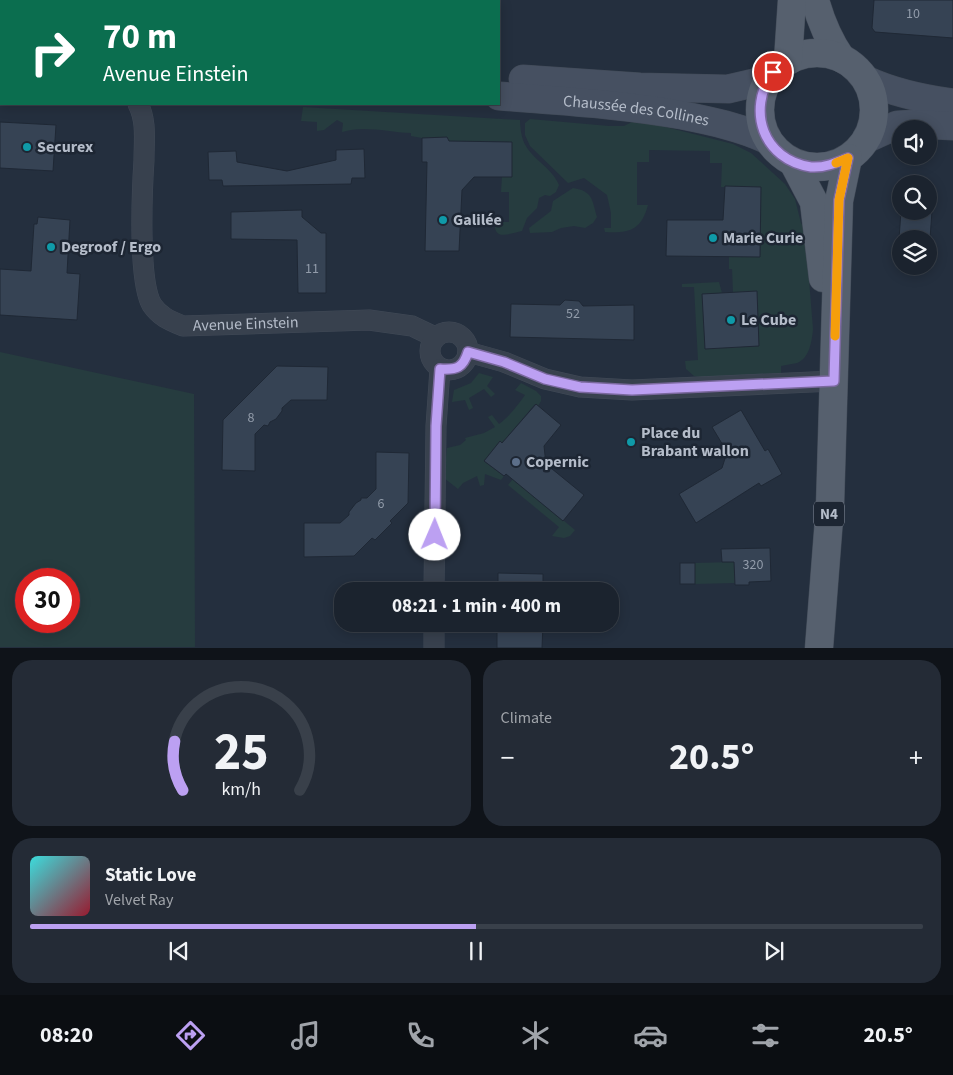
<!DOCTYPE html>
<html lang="en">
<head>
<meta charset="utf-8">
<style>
	:root { --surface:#1b232e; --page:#242b36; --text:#f1f3f6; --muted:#a0a4aa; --line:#39404a; --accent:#bca0f2 }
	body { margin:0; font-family:"Source Sans 3",sans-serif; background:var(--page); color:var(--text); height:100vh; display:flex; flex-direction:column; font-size:19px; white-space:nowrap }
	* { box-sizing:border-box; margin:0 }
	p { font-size:16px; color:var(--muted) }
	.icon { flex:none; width:28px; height:28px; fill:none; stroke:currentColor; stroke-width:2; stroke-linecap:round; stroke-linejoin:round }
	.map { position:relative; height:648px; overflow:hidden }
	.side { display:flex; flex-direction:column; gap:12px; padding:12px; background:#0f1319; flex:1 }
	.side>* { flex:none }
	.hud { position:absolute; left:0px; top:0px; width:500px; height:105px; box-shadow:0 2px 12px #0003,0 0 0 1px var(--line); background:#0b6e4f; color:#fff; overflow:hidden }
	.buttons { position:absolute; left:892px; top:120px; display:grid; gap:10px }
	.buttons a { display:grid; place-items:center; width:45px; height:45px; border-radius:50%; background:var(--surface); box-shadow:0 2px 12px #0003,0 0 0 1px var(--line); font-size:25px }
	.speed { position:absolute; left:15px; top:568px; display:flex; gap:10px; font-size:25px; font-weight:700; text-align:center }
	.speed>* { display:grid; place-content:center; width:65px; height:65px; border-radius:50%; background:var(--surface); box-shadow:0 2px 12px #0003,0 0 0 1px var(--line); line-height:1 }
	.speed .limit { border:8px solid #d22; background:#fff; color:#111 }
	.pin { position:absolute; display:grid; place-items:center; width:42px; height:42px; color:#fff; margin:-21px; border:2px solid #fff; border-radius:50%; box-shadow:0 1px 5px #0007 }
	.me { position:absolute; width:55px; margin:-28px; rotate:1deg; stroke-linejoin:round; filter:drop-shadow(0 0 4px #0008) }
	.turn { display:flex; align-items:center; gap:18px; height:105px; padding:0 20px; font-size:22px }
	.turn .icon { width:65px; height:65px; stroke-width:2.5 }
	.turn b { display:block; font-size:35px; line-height:42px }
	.big { font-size:38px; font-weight:700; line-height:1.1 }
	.side .widget { flex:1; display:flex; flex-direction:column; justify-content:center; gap:8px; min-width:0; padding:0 18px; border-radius:20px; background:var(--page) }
	.side .dial { align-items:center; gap:0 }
	.dial svg { height:130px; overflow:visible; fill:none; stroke:var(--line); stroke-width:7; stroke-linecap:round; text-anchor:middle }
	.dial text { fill:var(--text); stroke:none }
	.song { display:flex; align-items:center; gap:15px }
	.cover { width:60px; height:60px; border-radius:8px; background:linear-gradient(135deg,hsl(180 70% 55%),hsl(350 70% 35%)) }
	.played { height:5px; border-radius:2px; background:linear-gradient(90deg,var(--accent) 50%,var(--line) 50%) }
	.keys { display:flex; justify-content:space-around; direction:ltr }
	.heat { display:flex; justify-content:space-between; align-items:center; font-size:28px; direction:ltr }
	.side .tiles { flex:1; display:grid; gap:12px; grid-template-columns:1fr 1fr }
	.widget:last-child { grid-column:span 2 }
	.trip { position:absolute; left:334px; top:582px; width:285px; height:50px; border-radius:20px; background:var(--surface); box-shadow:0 2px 12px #0003,0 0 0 1px var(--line); font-weight:700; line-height:50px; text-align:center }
	.menu { display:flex; height:80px; justify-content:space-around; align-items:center; background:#0b0e12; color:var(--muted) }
	.menu .icon { width:35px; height:35px }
	.menu .on { color:var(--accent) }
	.menu b { font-size:22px; color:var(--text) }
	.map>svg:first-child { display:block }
	.green { fill:#263c3f; fill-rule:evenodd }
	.building { fill:#364354; stroke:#1f2835 }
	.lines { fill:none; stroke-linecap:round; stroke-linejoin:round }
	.street-casing { stroke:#414a57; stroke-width:21 }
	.secondary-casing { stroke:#414a57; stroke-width:29 }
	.primary-casing { stroke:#414a57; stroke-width:29 }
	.street { stroke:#38414e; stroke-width:20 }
	.secondary { stroke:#465061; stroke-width:28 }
	.primary { stroke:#56606e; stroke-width:28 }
	.route-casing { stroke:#7a689d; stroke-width:12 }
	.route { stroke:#bca0f2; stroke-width:9 }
	.slow { stroke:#f59e0b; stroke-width:9 }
	.culture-dot { fill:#0f9aa8; stroke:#1d2633; stroke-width:2 }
	.service-dot { fill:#5c6f8a; stroke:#1d2633; stroke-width:2 }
	.labels { text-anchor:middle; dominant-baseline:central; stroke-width:5; stroke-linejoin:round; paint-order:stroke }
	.number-label { font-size:14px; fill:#929caa }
	.shield { fill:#1d2633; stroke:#878f9c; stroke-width:1 }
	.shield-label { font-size:15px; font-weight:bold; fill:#b4bcc9 }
	.street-label { font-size:16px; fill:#b4bcc9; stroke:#1d2633 }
	.poi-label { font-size:16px; font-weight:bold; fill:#b4bcc9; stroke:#1d2633; text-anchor:start }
</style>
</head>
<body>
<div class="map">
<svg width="953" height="648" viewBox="0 0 953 648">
	<rect width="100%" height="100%" fill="#242f3e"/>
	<g class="green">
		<path d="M303,107L520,120C520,126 521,134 523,140C529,158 552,167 559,185L556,192L550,196L545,195L539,198L537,208L527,218L522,231C511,233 493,242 495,222H509V192H501L502,177L512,176V142L449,141L447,137L422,138L411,136V133C388,132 363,125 342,132L343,123L337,120L324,130L317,131V122L301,121Z"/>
		<path d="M530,119L609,126H624L632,122L658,125L733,144L751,153L785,184L795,199L801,223L805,229L813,329C812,340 810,358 797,363C792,364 786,365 781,366V373L701,377L694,376L686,369L685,361L698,360L694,287H682V284L719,282L722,293L702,294L705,348L759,346L757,292L733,293L732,269H729V256H760L761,187H721L722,163H710V151L649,150V162H637V205H648C641,231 629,233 605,232L604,228H611V213L607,195L584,178L568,183L530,146L525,135V123Z"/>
		<path d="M573,188C593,191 592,200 597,217L593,223L585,228L574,226L561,228L552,232L530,233L529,228L551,211L553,201Z"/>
		<path d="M0,352L194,394L195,647H0ZM26,579H69V621H26Z"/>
		<polygon points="479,373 493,377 487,386 495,394 491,397 484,389 469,398 473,408 469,410 465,400 452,402 454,390 471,383"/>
		<path d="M521,383L536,391L541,396V401L538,406L535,404L502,443L500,441L484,461L504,476L501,480L485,474L484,485L480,486L477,476L463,483L458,489L444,478L447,448L460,445L466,440L465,438L484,433L495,427L488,417L492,415L499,424C510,416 517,406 525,395L515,390Z"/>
		<polygon points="513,479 575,530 570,536 564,538 552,536 559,527 508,485"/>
		<polygon points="734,562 735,583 695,584 695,563"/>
	</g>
	<g class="building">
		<polygon points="874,0 953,0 953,38 875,32 872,28"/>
		<polygon points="0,122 56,125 53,171 0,168"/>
		<polygon points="447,137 449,141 512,142 512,177 474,177 462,190 459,251 425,251 427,162 422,162 422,138"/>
		<polygon points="364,149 365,178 352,178 351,184 223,186 222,180 209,180 208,152 236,151 237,162 287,171 336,160 336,150"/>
		<polygon points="725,186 761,187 760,257 666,256 667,220 723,220"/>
		<polygon points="302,210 302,217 321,233 326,233 326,293 298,293 297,240 231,239 231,212"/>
		<polygon points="901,211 932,211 930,239 899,239"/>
		<polygon points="38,217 70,220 67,273 80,274 77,320 0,315 0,269 31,271 34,224 37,224"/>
		<polygon points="757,291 759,346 705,349 702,294"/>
		<polygon points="565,300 579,301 583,306 634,305 634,340 510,337 511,304 560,305"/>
		<polygon points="277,366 328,367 327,400 291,400 282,408 282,411 276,419 270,422 268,426 264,425 255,434 255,471 222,470 223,420"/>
		<polygon points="536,404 561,425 544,446 546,464 584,495 563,521 506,474 504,476 484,461 500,441 502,443"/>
		<polygon points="741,410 765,451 768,449 782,474 761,486 759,483 696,523 679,494 722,468 727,452 712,427"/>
		<polygon points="376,452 409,453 408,503 390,521 392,523 375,540 372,538 354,556 304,557 304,523 340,523 349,515 349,512 356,503 361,500 361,498 367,498 376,489"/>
		<polygon points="770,548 771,581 749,582 749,585 735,585 734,562 722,562 721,549"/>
		<rect x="680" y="563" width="15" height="21"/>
		<polygon points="498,573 543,574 543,591 498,591"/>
		<polygon points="497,624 543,624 542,648 497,648"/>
	</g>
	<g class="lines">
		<g class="street-casing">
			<g id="street">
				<polyline points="148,1 148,0"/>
				<path id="s1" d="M138,104C147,121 144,141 144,160C142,191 138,282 152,305C160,317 171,321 183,326L369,320L412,326L435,337"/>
				<circle cx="449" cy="351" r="19"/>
				<polyline points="468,352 504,362 545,379 580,387 632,390 834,381"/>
				<polyline points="434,591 436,426 440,369"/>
				<polyline points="434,648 434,624"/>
			</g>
		</g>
		<g class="secondary-casing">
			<g id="secondary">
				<polyline points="0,47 1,47"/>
				<polyline points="0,69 1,69"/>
				<polyline points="523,79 640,87 728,89 767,80"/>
				<path d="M866,80C894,93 923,99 953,103"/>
				<path id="s2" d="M499,96C560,101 620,104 681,115C711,121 740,127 768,140"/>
				<polyline points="866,139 897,125 914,124 953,126"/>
			</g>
		</g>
		<g class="primary-casing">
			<g id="primary">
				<path d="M815,0C821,22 828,39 841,58"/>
				<circle cx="817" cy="110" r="57"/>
				<polyline points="788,60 792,0"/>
				<polyline points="793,162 814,202 823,278"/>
				<polyline points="819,648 830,506 839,201 848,158"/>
			</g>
		</g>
		<use href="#street" class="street"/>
		<use href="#secondary" class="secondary"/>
		<use href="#primary" class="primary"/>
	</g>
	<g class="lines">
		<g class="route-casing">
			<path id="route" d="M435,535L436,426L440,369C457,370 463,368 468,352L504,362L545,379L580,387L632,390L834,381L839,200L848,158C836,163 824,168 811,167C763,160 746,110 773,72"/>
		</g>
		<use href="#route" class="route"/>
		<polyline class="slow" points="835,336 839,200 848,158 836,163"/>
	</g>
	<g class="culture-dot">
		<circle cx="27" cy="147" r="5"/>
		<circle cx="443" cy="220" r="5"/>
		<circle cx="713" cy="238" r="5"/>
		<circle cx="51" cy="247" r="5"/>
		<circle cx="731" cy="320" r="5"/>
		<circle cx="631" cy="442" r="5"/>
	</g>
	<circle class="service-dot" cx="516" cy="462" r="5"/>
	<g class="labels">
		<g class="number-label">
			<text x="913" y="14">10</text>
			<text x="312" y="269">11</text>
			<text x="573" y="314">52</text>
			<text x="251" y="418">8</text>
			<text x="381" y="504">6</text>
			<text x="753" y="565">320</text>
		</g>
		<rect class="shield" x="814" y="501.5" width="30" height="25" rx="4"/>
		<g class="shield-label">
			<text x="829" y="514">N4</text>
		</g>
		<g class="street-label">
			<text stroke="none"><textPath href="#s2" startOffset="138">Chaussée des Collines</textPath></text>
			<text stroke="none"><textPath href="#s1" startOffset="304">Avenue Einstein</textPath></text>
		</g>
		<g class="poi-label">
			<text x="37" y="147">Securex</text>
			<text x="453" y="220">Galilée</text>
			<text x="723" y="238">Marie Curie</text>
			<text x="61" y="247">Degroof / Ergo</text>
			<text x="741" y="320">Le Cube</text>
			<text x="641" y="433">Place du<tspan x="641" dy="18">Brabant wallon</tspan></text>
			<text x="526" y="462">Copernic</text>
		</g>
	</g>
</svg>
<div class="buttons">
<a><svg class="icon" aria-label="sound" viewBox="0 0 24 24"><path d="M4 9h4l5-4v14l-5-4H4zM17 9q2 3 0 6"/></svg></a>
<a><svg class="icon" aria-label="search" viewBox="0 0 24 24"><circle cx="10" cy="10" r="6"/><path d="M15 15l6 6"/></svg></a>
<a><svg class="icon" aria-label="layers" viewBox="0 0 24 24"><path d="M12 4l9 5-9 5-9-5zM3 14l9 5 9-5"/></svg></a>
</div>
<div class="speed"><div class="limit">30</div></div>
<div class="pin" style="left:773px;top:72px;background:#d93025"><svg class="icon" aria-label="arrive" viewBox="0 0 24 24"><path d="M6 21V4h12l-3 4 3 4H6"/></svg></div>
<svg class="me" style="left:435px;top:535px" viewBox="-20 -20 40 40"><circle r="19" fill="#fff"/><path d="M0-13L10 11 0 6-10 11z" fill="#bca0f2"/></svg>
<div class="trip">08:21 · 1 min · 400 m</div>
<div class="hud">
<div class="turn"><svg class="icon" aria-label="right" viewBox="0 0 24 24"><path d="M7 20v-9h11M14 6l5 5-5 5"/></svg><div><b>70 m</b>Avenue Einstein</div></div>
</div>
</div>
<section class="side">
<div class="tiles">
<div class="widget dial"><svg viewBox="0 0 100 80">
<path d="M14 69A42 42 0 1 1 86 69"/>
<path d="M14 69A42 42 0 0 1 9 39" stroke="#bca0f2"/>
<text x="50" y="56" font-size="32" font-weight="700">25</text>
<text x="50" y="72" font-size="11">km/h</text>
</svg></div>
<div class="widget"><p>Climate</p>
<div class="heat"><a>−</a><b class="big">20.5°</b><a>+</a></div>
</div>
<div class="widget">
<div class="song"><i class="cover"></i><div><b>Static Love</b><p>Velvet Ray</p></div></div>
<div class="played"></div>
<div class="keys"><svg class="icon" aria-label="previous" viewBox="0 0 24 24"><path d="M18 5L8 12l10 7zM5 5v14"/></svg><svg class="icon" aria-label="pause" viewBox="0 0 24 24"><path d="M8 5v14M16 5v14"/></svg><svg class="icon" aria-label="next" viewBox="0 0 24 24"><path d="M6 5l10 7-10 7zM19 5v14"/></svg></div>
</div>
</div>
</section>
<nav class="menu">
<b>08:20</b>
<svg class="icon on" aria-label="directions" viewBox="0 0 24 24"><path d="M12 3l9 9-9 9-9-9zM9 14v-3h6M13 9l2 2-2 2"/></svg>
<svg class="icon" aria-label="music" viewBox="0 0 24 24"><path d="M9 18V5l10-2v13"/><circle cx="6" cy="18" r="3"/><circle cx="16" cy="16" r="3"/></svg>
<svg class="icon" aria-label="phone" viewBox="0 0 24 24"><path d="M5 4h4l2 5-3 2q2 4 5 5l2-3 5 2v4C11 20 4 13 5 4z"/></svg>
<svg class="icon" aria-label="climate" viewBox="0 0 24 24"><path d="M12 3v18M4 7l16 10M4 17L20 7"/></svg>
<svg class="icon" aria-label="car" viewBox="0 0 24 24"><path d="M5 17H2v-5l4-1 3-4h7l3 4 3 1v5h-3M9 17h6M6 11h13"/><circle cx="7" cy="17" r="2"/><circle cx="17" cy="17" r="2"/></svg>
<svg class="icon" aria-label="filters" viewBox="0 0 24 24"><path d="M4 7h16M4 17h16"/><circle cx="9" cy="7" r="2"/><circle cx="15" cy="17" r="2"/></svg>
<b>20.5°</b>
</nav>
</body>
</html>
